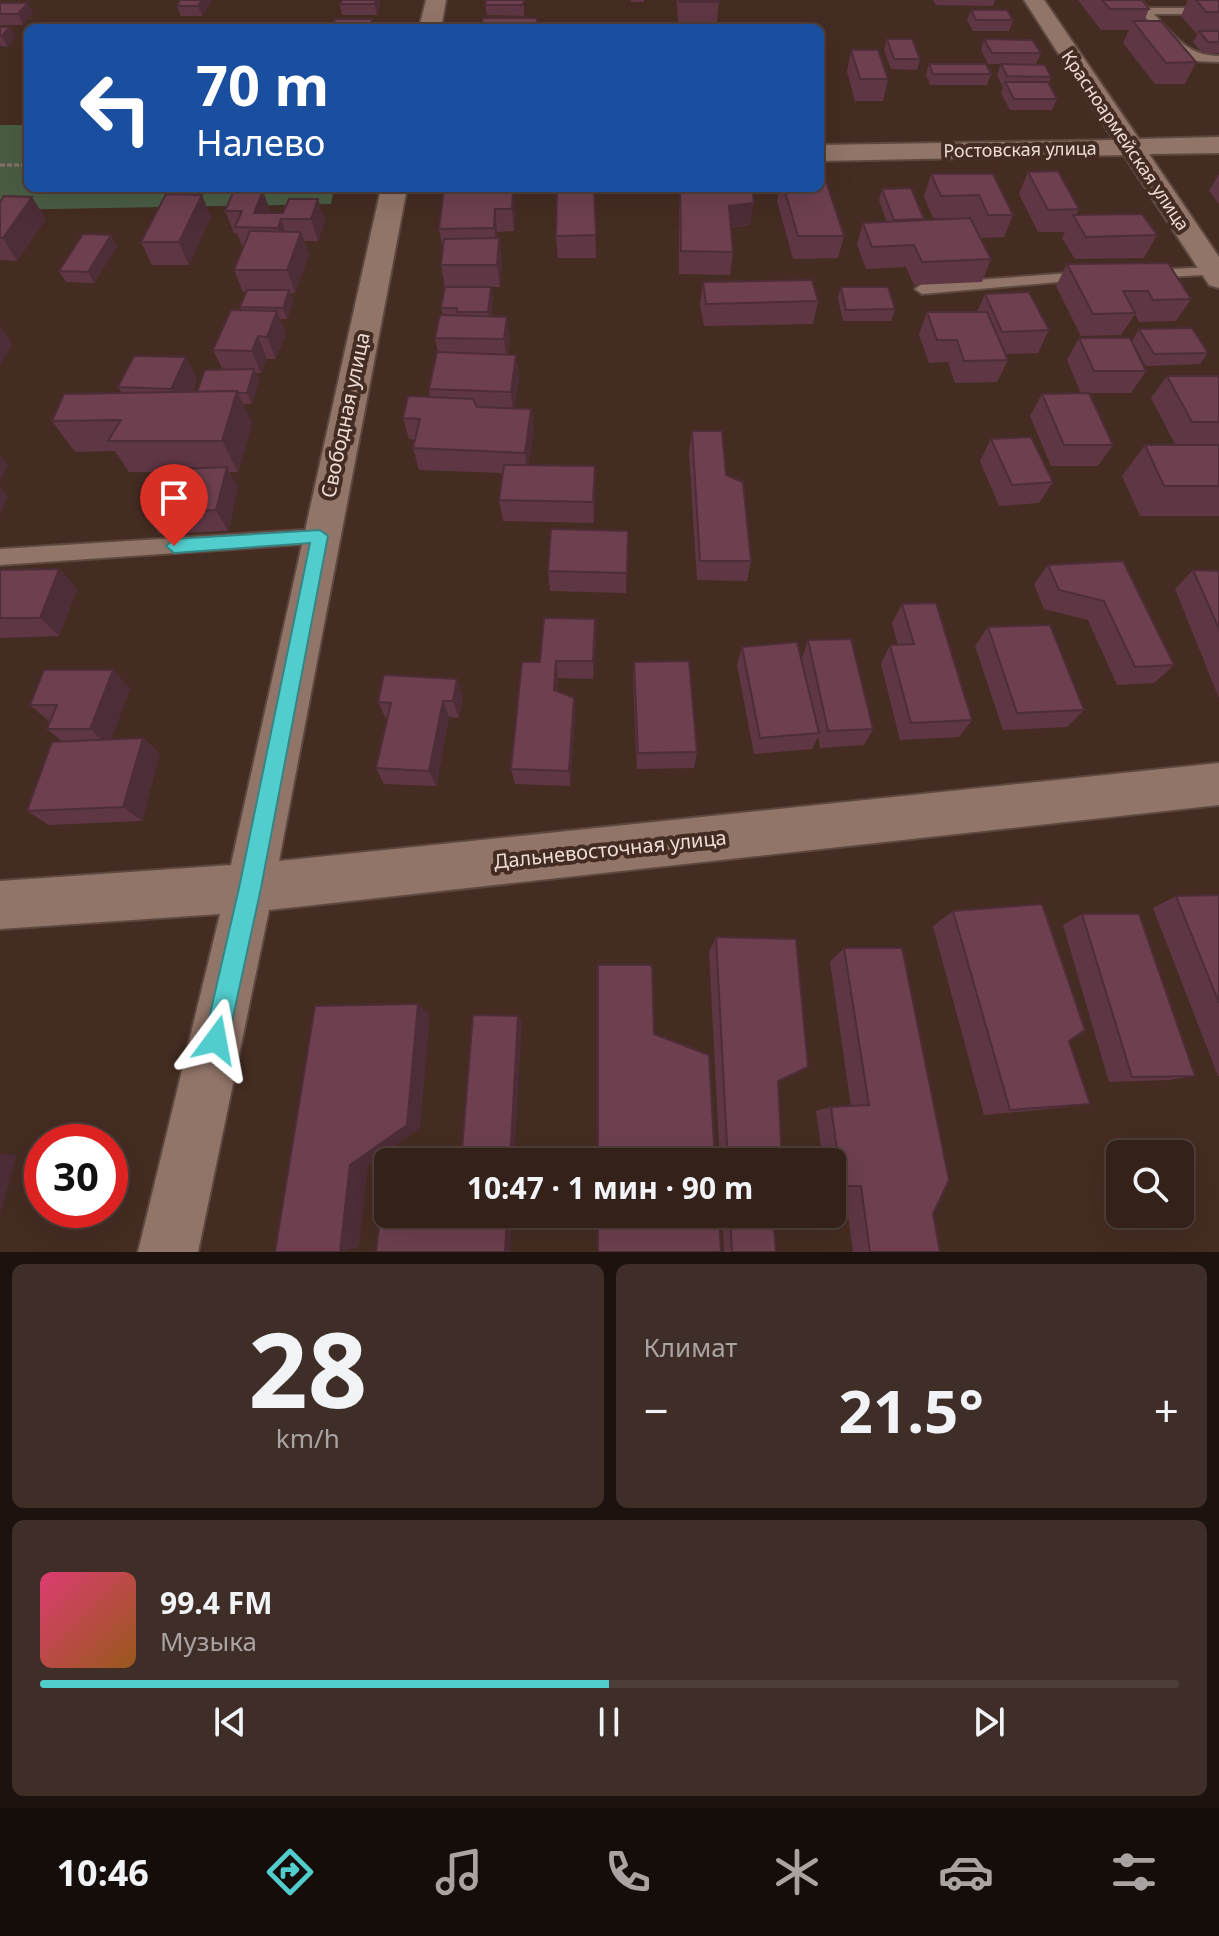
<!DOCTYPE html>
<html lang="ru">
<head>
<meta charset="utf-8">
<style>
	:root { --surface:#34211a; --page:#3f2e27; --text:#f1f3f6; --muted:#a9a3a2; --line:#4e3e39; --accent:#52cdcd }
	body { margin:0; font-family:"Noto Sans",sans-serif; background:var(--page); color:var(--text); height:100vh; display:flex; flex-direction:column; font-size:30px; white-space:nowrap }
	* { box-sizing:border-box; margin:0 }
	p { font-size:26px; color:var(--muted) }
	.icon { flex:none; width:44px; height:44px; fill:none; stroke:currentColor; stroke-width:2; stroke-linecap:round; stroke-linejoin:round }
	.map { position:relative; height:1252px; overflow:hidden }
	.side { display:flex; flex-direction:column; gap:12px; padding:12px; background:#1d120e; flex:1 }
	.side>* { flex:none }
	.top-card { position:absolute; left:24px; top:24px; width:800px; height:168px; border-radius:12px; box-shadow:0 8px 32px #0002,0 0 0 2px var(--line); background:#1a4fa0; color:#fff; overflow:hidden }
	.controls { position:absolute; left:1106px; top:1140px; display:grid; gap:16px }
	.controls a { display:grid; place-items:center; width:88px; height:88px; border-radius:12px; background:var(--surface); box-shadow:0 8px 32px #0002,0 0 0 2px var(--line); font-size:40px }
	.speed { position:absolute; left:24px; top:1124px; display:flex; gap:16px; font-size:40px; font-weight:700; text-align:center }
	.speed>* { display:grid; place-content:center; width:104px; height:104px; border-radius:50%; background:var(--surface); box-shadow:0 8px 32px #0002,0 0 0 2px var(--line); line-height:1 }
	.speed .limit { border:12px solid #d22; background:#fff; color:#111 }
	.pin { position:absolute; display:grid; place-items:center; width:68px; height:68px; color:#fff; margin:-82px -34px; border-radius:50% 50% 50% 0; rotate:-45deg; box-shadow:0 0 8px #0007 }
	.pin .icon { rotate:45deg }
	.me { position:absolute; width:88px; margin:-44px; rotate:13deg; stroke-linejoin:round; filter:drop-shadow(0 0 6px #0008) }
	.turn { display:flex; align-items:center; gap:28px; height:168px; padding:0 40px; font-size:36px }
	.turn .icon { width:104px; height:104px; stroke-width:2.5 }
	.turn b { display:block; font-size:56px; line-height:68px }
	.big { font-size:60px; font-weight:700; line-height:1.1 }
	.side .tile { flex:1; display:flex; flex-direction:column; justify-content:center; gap:12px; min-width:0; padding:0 28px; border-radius:12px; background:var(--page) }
	.side .dial { align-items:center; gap:0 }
	.dial b { font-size:104px; line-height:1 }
	.song { display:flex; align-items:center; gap:24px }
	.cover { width:96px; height:96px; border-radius:12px; background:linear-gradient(135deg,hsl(340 70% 55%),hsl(30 70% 35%)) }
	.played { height:8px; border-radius:4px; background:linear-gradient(90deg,var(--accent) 50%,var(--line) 50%) }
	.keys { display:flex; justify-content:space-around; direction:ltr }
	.heat { display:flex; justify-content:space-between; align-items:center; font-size:44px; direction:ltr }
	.side .tiles { flex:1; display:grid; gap:12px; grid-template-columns:1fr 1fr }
	.tile:last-child { grid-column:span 2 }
	.trip { position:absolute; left:374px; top:1148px; width:472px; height:80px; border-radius:12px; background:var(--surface); box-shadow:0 8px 32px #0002,0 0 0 2px var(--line); font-weight:700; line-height:80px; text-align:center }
	.tabs { display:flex; height:128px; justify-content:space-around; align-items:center; background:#150d0a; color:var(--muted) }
	.tabs .icon { width:56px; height:56px }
	.tabs .active { color:var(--accent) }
	.tabs b { font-size:36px; color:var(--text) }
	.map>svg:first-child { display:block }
	.green { fill:#4a5d44 }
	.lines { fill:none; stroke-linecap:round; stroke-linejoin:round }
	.service-casing { stroke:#5d483f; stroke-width:4 }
	.minor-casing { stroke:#5d483f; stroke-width:4 }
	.path { stroke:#887269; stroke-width:3; stroke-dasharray:5 2; stroke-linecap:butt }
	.service { fill:#927569; fill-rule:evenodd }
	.minor { fill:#927569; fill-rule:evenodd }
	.wall { fill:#5f3744 }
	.shaded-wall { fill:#4d2d37 }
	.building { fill:#6e404f; stroke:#4d2d37; stroke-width:2 }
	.route { fill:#52cdcd; stroke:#358585; stroke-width:2 }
	.labels { text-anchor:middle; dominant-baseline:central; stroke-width:8; stroke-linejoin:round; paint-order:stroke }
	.far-street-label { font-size:18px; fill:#eddcd5; stroke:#452c22 }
	.street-label { font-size:20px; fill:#eddcd5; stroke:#452c22 }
</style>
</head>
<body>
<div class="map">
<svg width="1219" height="1252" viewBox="0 0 1219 1252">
	<rect width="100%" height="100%" fill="#452c22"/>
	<polygon class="green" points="0,125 28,125 28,188 334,188 331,204 0,210"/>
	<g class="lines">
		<g class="service-casing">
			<g id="service">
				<path d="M1130,0H1141L1148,8H1219V14H1154C1174,36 1188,56 1219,56V62L1193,61L1166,40Z"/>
				<polygon points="1214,267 1219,268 1219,274 1150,278 1143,274 1150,270"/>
				<polygon points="1086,272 1093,276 1091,279 922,294 915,289 922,284"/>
				<polygon points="320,529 329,536 320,543 0,565 0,549"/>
			</g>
		</g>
		<g class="minor-casing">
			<g id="minor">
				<polygon points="426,0 446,0 441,28 419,28"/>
				<polygon points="1024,0 1044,0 1139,139 1219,137 1219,153 1149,154 1219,257 1219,288 1209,285 1124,155 820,161 820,145 1114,140"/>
				<polygon points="381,188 407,188 279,861 1219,763 1219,805 269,910 198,1252 138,1252 220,914 0,929 0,881 231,865"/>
			</g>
		</g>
		<polyline class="path" points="0,165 28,165"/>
		<use href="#service" class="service"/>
		<use href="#minor" class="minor"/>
	</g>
	<g class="wall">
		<polygon points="180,0 212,0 202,16 181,16 177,6"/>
		<polygon points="379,0 380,6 377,15 342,15 340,4"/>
		<polygon points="524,0 524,16 487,15 485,5"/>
		<rect x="631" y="0" width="13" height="2"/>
		<polygon points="677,0 719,0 717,23 678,23"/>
		<polygon points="933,0 995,0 993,6 936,5"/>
		<polygon points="1078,0 1142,0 1149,9 1144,21 1196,62 1185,84 1155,84 1123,43 1129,30 1101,30"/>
		<polygon points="1188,0 1219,0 1219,53 1202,53 1193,42 1198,33 1196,33 1181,16"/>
		<polygon points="0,3 33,13 23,25 0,25"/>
		<polygon points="971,10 1013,20 1009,31 973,31 967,20"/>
		<polygon points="0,27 16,37 8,47 0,46"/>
		<polygon points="887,39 920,59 917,70 891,69 884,50"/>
		<polygon points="984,39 1041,53 1036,64 1051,77 1049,84 1057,99 1052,110 1010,110 1001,93 1003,87 997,75 1001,64 988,64 981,50"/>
		<polygon points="851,50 888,79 883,101 855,101 847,72"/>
		<polygon points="929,64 991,74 987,85 930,85 926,75"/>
		<polygon points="1028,172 1079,209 1076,215 1157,235 1144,258 1075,259 1062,238 1065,232 1038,232 1019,194"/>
		<polygon points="931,174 993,174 1013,215 1004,237 980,238 991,259 982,282 914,285 906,267 866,269 857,245 863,223 887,222 879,200 882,189 924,219 976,229 970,218 933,218 924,197"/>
		<polygon points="1219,174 1219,204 1209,191"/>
		<polygon points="444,188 515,205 514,231 497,232 497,238 499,238 502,261 500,287 471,287 491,287 493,299 491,316 510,339 508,354 516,355 519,377 514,409 531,409 534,431 528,465 595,488 594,523 503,521 499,500 503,473 419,470 413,448 415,440 409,439 403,418 430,397 429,389 438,352 435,338 443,315 441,308 445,288 441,265 443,250 439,229"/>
		<polygon points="594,188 596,258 558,258 556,236"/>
		<polygon points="679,188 752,188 750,225 731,228 733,252 730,275 679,274"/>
		<polygon points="780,188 820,188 844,236 838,258 793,259 777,201"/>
		<polygon points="234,190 271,213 283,213 318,199 325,221 318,241 304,241 309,254 295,293 290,293 293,301 287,319 280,319 286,333 276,359 267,359 261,373 256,373 259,381 252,404 243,404 252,423 238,472 229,472 238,488 228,531 159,534 145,513 158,472 129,472 115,451 75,452 52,421 122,393 118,387 197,379 192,392 197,392 223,370 213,350 241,310 240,307 246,292 243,292 234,270 243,248 237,233 234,233 225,211"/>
		<polygon points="0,202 46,219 17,261 0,260"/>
		<polygon points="211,217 189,265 152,265 141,242"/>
		<polygon points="117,246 94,283 66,282 59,271"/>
		<polygon points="1067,264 1191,299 1176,321 1139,322 1135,314 1121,335 1081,336 1056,286"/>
		<polygon points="703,282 818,301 813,324 704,326 700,305"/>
		<polygon points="841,287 895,309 891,321 843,321 838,298"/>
		<polygon points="985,294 1049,330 1038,353 1005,354 1008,360 997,382 955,383 948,362 929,363 919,335 927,312 977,312"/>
		<polygon points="1139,329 1208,353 1200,364 1146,366 1132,341"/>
		<polygon points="1079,338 1146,371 1131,393 1081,393 1067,360"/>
		<polygon points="1167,376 1219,376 1219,444 1175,444 1151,398"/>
		<polygon points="1042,394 1113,445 1098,466 1051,466 1030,416"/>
		<polygon points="692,431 726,475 751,561 747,581 697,580 689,452"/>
		<polygon points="991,439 1053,482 1039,503 999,506 980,461"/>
		<polygon points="1145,445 1219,445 1219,516 1140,516 1122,476"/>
		<polygon points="628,531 626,593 550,591 548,571"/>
		<polygon points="1123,561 1174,665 1154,683 1117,685 1088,620 1044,609 1034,584 1048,565"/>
		<polygon points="59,569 77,589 59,636 0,638 0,570"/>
		<polygon points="1193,570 1219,571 1219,698 1175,589"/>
		<polygon points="902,604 972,720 959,737 900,740 881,664 890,645 898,645 892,623"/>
		<polygon points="595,619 596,638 593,679 558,678 557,691 574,698 575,715 570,786 515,784 511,769 540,662"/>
		<polygon points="988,627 1084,710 1067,727 1003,730 975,646"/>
		<polygon points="808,640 873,729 864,745 820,748 818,737 812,749 754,754 737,665 742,647 802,658"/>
		<polygon points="634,662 697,752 694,768 637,769 633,680"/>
		<polygon points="130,688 111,739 143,738 160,754 142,821 49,825 27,811 63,742 47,729 50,722 30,705"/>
		<polygon points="463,696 459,718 449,717 436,786 384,784 376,768 387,719 386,719 378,702"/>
		<polygon points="1219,895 1219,1076 1218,1076 1153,908 1176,896"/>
		<polygon points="953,911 1069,1041 1090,1104 1058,1108 984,1115 933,926"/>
		<polygon points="1082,914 1195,1076 1169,1080 1109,1082 1063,925"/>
		<polygon points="716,937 796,1074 778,1082 782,1162 720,1162 709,952"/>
		<polygon points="844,948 933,1214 940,1252 853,1252 844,1186 832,1186 832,1162 823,1162 816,1111 831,1107 851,1106 830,962"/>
		<polygon points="722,1214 773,1214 776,1252 724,1252"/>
	</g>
	<g class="shaded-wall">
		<polygon points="202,0 212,0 202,16 198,6"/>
		<polygon points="376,0 379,0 380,6 377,15 374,4"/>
		<polygon points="28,3 33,13 23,25 18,14"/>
		<polygon points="10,27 16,37 8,47 2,36"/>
		<polygon points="513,188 515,205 514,231 512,209"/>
		<polygon points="263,191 271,213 254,213"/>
		<polygon points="202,195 211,217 189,265 179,242"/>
		<polygon points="32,197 46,219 17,261 3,238"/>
		<polygon points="318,199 325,221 318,241 311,219"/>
		<polygon points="754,203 750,225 727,228 729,206"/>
		<polygon points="495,209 497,232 496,250 494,228"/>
		<polygon points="281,219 288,241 285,250 278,228"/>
		<polygon points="301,232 309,254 295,293 287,270"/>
		<polygon points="111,235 117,246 94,283 88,272"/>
		<polygon points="499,238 502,261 500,287 497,265"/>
		<polygon points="491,287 493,299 490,324 488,312"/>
		<polygon points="289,290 293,301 287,319 283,308"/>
		<polygon points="277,311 286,333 276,359 267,337"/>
		<polygon points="507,317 510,339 507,362 504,339"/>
		<polygon points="0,326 13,344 0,364"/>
		<polygon points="258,336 267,359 261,373 252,351"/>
		<polygon points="516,355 519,377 513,414 511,392"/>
		<polygon points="186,357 197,379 184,410 171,389"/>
		<polygon points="254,369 259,381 252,404 247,393"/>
		<polygon points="237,391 252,423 238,472 222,441"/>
		<polygon points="531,409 534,431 527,474 525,453"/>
		<polygon points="0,455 8,465 0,482"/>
		<polygon points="595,466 595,488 594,523 593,502"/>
		<polygon points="227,467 238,488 228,531 216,510"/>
		<polygon points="0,486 8,496 0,515"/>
		<polygon points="59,569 77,589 59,636 40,618"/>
		<polygon points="595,619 596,638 593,679 593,661"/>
		<polygon points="556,661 558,678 556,707 554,690"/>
		<polygon points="113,670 130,688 109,746 90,729"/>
		<polygon points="457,679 463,696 459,718 453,701"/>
		<polygon points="574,698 575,715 570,786 569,771"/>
		<polygon points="443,701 449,717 436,786 429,771"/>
		<polygon points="143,738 160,754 142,821 123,807"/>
		<polygon points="418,1004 430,1015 420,1128 368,1166 359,1247 340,1252 350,1165"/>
		<polygon points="518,1016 522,1023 514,1162 510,1162"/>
		<polygon points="0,1154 17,1155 0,1214"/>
		<polygon points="507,1214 512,1214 510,1252 505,1252"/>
	</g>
	<g class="building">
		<polygon points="180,0 202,0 198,6 177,6"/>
		<polygon points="342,0 376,0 374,4 340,4"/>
		<polygon points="486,0 524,0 523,5 485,5"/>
		<rect x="679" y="0" width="40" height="2"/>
		<polygon points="1102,0 1142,0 1149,9 1110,9"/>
		<polygon points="1196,0 1219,0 1219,12 1206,12"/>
		<polygon points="0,3 28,3 18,14 0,14"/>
		<polygon points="971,10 1007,10 1013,20 976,20"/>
		<polygon points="483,18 537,18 536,28 481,28"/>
		<polygon points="335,19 373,19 369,28 332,28"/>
		<polygon points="1133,21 1161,21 1196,62 1166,63"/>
		<polygon points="0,27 10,27 2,36 0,36"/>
		<polygon points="1199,31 1219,31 1219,42 1208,42"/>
		<polygon points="887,39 912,39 920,59 894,59"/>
		<polygon points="984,39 1032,40 1041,53 992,53"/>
		<polygon points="851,50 878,50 888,79 860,79"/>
		<polygon points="929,64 986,64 991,74 933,74"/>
		<polygon points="1001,64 1045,65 1051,77 1007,76"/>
		<polygon points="1005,82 1048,82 1057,99 1014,99"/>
		<polygon points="1058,171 1079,209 1048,210 1028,172"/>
		<polygon points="931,174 993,174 1013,215 988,215 979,195 941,196"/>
		<polygon points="820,178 825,178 844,236 798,236 784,188 820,188"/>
		<polygon points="444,188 513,188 512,209 495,209 494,228 439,229"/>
		<polygon points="557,188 594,188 596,235 556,236"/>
		<polygon points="680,188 752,188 754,203 729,206 733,252 681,251"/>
		<polygon points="911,188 924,219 894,220 882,189"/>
		<polygon points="234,190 263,191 254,213 283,213 289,199 318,199 311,219 281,219 278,228 235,227 242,211 225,211"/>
		<polygon points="166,194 202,195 179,242 141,242"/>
		<polygon points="4,196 32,197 3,238 0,238 0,202"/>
		<polygon points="1142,214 1157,235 1086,237 1073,215"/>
		<polygon points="970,218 991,259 922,262 914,245 872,247 863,223"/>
		<polygon points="250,231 301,232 287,270 234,270"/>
		<polygon points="83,234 111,235 88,272 59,271"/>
		<polygon points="499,238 497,265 441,265 444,239"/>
		<polygon points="1168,263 1191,299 1153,300 1148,291 1123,291 1135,313 1093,314 1067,264"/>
		<polygon points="812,280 818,301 706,304 703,282"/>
		<polygon points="445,287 491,287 488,312 457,312 457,308 441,308"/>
		<polygon points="841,287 888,287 895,309 846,310"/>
		<polygon points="247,290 289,290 283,308 240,307"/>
		<polygon points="1029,292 1049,330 1002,332 985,294"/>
		<polygon points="231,310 277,311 267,337 258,336 252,351 213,350"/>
		<polygon points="927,312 987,312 1008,360 964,361 957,340 937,340"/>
		<polygon points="440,315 507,317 504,339 435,338"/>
		<polygon points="1192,328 1208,353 1154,354 1139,329"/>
		<polygon points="1079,338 1130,338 1146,371 1094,371"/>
		<polygon points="437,352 516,355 511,392 429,389"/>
		<polygon points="134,356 186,357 171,389 118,387"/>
		<polygon points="254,369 247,393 238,393 237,391 197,392 205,370"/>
		<polygon points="1167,376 1219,376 1219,422 1192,422"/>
		<polygon points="237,391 222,441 108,441 121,420 52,421 64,394"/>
		<polygon points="1089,393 1113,445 1064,445 1042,394"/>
		<polygon points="408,396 473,399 477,407 531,409 525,453 413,448 420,419 403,418"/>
		<polygon points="692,431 722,431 726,475 743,482 751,561 700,561"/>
		<polygon points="1031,437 1053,482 1012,485 991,439"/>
		<polygon points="1145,445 1219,445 1219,486 1164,486"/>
		<polygon points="504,465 595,466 593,502 499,500"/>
		<polygon points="227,467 216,510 145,513 158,470"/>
		<polygon points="551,529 628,531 627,573 548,571"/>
		<polygon points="1123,561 1174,665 1135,667 1104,601 1059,590 1048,565"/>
		<polygon points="59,569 40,618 0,618 0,570"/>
		<polygon points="1193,570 1219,571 1219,629"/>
		<polygon points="936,603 972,720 911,723 890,645 914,644 902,604"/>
		<polygon points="544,618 595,619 593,661 556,661 554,690 574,698 569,771 511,769 522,662 540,662"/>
		<polygon points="1050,625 1084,710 1017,713 988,627"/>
		<polygon points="851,639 873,729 828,731 808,640"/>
		<polygon points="797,642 819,733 760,738 742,647"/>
		<polygon points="689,661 697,752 638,753 634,662"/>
		<polygon points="44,670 113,670 90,729 47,729 57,705 30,705"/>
		<polygon points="384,675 457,679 453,701 443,701 429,771 376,768 391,703 378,702"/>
		<polygon points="143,738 123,807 27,811 52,742"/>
		<polygon points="1219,895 1219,1003 1176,896"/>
		<polygon points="1042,904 1085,1030 1069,1041 1090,1104 1010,1110 953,911"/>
		<polygon points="1082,914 1139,914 1195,1076 1132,1077"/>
		<polygon points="716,937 796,939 808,1067 778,1081 782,1162 728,1162"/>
		<polygon points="844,948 902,948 949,1180 933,1214 940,1252 870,1252 861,1186 842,1186 831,1107 869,1105"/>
		<polygon points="598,965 652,965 654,1034 709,1055 715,1162 598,1162"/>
		<polygon points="418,1004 407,1125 350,1165 340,1252 275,1252 315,1006"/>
		<polygon points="473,1015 518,1016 510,1162 461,1162"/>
		<polygon points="384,1184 388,1184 388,1214 507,1214 505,1252 376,1252"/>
		<polygon points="598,1214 719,1214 721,1252 598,1252"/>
		<polygon points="730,1214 773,1214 776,1252 732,1252"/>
	</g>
	<polygon class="route" points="320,530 328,536 261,888 228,1040 224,1048 216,1052 208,1048 204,1040 239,888 310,543 174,553 166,546 174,539"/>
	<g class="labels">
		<g class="far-street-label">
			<text transform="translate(1126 140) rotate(56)">Красноармейская улица</text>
			<text transform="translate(1020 149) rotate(-1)">Ростовская улица</text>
		</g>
		<g class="street-label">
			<text transform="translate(345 415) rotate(-78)">Свободная улица</text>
			<text transform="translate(610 849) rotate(-6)">Дальневосточная улица</text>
		</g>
	</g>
</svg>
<div class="controls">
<a><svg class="icon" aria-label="search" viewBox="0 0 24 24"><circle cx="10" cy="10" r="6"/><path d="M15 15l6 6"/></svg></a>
</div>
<div class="speed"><div class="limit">30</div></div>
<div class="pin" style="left:174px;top:546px;background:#d93025"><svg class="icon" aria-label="arrive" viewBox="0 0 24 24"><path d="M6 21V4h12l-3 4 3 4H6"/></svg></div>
<svg class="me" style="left:216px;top:1040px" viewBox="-20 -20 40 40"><path d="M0-17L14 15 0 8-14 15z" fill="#52cdcd" stroke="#fff" stroke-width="4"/></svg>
<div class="trip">10:47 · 1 мин · 90 m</div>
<div class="top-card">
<div class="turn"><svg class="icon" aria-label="left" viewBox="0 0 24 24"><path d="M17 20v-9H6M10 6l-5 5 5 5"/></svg><div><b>70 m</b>Налево</div></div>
</div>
</div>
<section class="side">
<div class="tiles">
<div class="tile dial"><b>28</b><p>km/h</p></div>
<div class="tile"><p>Климат</p>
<div class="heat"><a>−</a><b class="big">21.5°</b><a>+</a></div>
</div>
<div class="tile">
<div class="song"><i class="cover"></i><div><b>99.4 FM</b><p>Музыка</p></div></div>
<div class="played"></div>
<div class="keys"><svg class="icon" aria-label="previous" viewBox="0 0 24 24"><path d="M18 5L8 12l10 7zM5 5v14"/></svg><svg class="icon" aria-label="pause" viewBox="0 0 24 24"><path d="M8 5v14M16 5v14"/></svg><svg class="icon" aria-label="next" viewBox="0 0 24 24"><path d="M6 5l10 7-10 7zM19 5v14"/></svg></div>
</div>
</div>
</section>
<nav class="tabs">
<b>10:46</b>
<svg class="icon active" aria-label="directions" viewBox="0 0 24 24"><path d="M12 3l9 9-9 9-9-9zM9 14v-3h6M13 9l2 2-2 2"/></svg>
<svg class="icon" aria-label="music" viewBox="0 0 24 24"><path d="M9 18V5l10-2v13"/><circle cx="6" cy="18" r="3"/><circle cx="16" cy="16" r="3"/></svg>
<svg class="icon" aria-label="phone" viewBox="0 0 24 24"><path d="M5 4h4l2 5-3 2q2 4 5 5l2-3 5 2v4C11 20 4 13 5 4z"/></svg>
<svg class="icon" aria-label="climate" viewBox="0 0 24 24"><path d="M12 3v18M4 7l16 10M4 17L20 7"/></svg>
<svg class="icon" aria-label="car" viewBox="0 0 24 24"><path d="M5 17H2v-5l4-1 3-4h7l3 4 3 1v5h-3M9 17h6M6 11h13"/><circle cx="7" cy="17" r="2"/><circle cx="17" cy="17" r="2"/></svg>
<svg class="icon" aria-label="filters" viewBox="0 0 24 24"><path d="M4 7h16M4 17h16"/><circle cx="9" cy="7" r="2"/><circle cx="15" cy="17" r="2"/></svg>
</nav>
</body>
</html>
